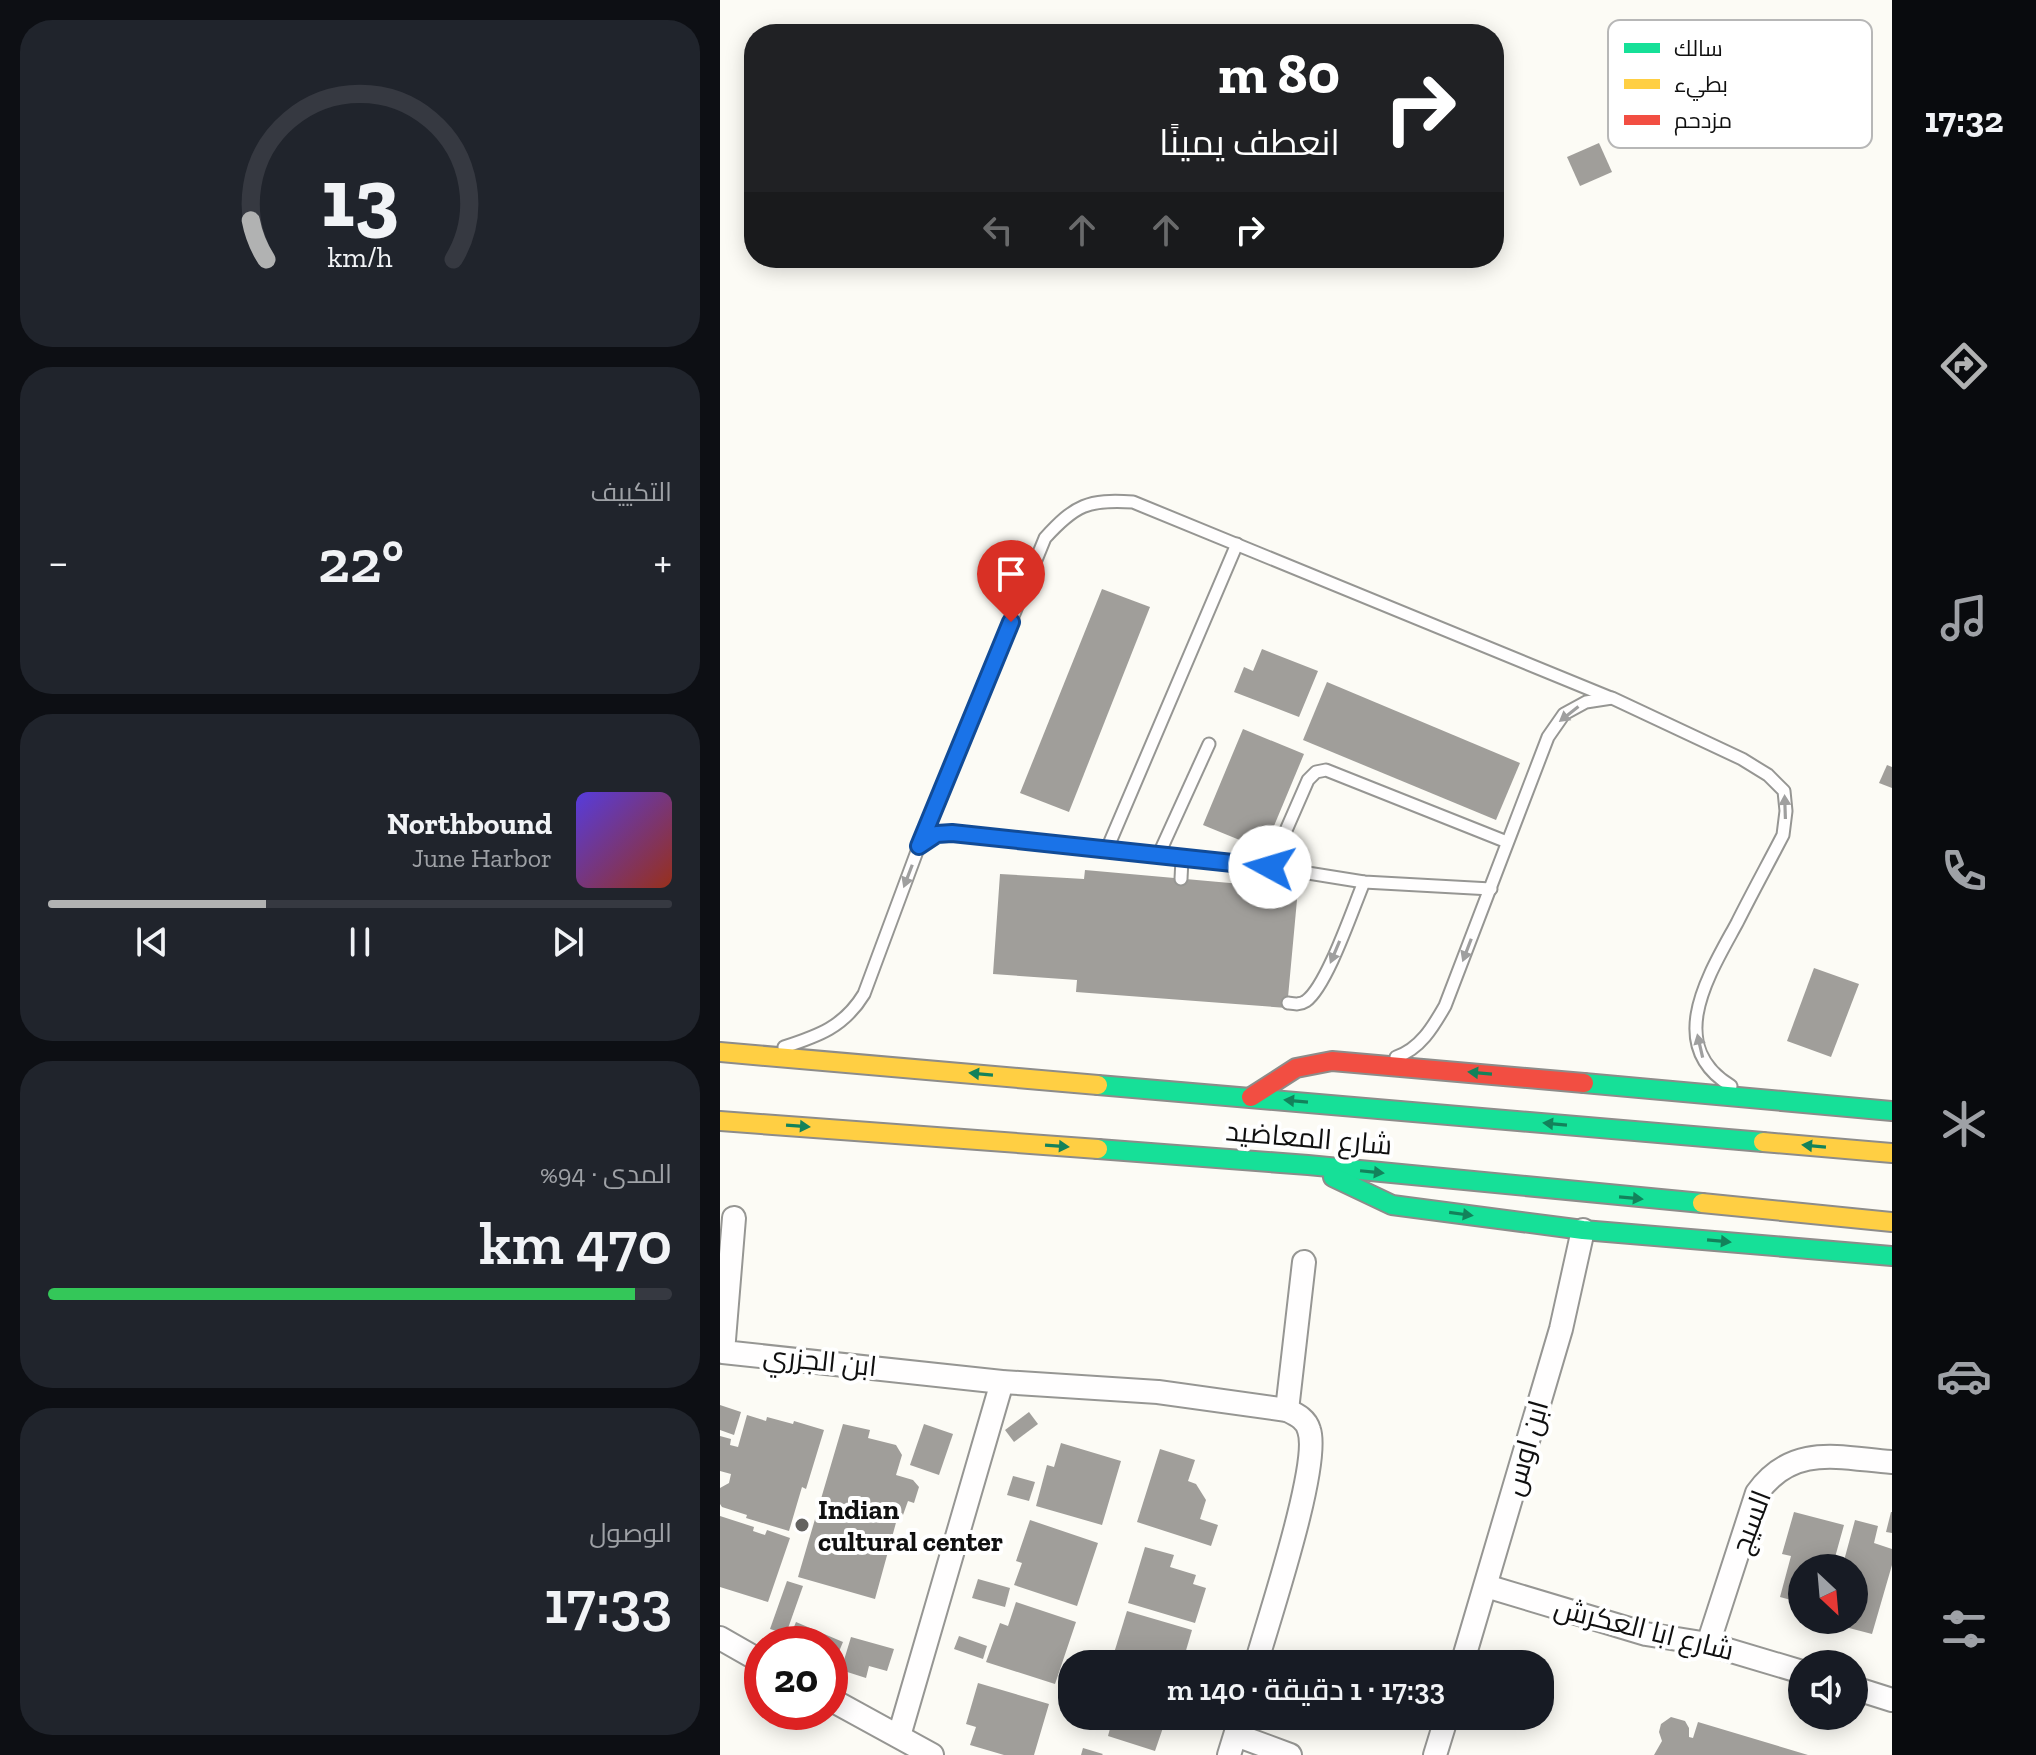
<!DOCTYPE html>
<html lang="ar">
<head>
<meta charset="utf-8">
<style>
	:root { --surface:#171b24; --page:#20242c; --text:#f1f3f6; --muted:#9ea1a6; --line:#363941; --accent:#b1b2b2 }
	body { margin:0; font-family:"Zilla Slab",Cairo,serif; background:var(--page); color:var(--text); direction:rtl; height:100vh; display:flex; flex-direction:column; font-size:30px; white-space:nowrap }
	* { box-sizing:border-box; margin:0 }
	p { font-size:26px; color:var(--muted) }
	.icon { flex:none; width:44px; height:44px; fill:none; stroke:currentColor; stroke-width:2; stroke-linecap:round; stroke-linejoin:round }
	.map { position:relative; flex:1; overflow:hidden; direction:ltr }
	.sheet { display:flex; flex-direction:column; gap:20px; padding:20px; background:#0d0f14; width:720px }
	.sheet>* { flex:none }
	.banner { position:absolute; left:24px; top:24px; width:760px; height:244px; border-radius:32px; box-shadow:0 4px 20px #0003; direction:rtl; background:#202124; color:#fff; overflow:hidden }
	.needle { width:52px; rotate:154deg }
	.controls { position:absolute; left:1068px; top:1554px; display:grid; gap:16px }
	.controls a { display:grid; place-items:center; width:80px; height:80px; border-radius:50%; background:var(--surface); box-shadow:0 4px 20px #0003; font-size:40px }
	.speed { position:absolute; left:24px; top:1626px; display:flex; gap:16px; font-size:40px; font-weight:700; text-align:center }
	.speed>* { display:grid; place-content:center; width:104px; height:104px; border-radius:50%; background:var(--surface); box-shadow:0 4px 20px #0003; line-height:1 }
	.speed .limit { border:12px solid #d22; background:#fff; color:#111 }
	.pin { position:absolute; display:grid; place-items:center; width:68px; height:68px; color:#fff; margin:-82px -34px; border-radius:50% 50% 50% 0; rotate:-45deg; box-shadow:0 0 8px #0007 }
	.pin .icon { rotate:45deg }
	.me { position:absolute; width:88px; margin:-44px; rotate:276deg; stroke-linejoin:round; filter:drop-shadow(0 0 6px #0008) }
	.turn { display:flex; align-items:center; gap:28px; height:168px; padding:0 32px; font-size:36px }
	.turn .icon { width:104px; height:104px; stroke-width:2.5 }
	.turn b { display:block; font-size:56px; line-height:68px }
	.lanes { display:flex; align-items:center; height:76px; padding:0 32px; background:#0003; justify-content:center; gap:40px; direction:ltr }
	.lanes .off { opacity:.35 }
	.big { font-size:60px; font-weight:600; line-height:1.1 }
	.sheet .widget { flex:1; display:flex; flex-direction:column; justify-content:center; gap:12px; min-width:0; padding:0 28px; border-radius:32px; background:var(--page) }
	.sheet .dial { align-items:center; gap:0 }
	.dial svg { height:208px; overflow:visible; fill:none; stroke:var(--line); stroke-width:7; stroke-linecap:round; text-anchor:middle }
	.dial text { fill:var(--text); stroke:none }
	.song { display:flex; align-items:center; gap:24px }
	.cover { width:96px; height:96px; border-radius:12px; background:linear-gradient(135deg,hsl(250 70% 55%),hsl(10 70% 35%)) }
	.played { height:8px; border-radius:4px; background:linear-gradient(90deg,var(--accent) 35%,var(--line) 35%) }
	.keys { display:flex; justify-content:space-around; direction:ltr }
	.heat { display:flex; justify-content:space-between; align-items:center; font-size:44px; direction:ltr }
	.charge { height:12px; border-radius:6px; background:linear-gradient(90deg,#34c759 94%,var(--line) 0) }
	.trip { position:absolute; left:338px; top:1650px; width:496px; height:80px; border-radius:32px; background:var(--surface); box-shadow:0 4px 20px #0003; font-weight:600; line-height:80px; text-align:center; direction:rtl }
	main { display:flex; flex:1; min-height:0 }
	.tab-bar { display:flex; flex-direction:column; width:144px; justify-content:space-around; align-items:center; background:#090b0e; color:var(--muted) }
	.tab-bar .icon { width:56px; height:56px }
	.tab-bar .active { color:var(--accent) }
	.tab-bar b { font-size:36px; color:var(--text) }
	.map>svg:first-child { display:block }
	.building { fill:#a09e9a }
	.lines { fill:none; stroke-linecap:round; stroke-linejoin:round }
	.lane-casing { stroke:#969693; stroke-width:15 }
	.street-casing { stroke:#969693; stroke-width:26 }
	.fast-casing { stroke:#8d8c8a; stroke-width:22 }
	.slow-casing { stroke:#8d8c8a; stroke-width:22 }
	.jam-casing { stroke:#8d8c8a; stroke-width:22 }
	.lane { stroke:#fffefe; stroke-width:11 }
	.street { stroke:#fffefe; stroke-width:22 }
	.fast { stroke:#16e098; stroke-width:18 }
	.slow { stroke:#ffcf43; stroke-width:18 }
	.jam { stroke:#f24e42; stroke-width:18 }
	.oneway { fill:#9f9f9f }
	.oneway2 { fill:#13825b }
	.route-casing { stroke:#114b97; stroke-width:20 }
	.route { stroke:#1a73e8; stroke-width:14 }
	.poi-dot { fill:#636260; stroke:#fff; stroke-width:3 }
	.labels { text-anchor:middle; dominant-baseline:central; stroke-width:8; stroke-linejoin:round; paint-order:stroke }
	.street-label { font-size:28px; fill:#101010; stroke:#fff }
	.poi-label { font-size:28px; font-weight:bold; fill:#101010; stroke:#fff; text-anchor:start }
	.key { fill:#fff; stroke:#b7b7b7; stroke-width:2 }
	.key-label { font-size:22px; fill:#101010 }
</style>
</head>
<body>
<main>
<nav class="tab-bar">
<b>17:32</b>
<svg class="icon active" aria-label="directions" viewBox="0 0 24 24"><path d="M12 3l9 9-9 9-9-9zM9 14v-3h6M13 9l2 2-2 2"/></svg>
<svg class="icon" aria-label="music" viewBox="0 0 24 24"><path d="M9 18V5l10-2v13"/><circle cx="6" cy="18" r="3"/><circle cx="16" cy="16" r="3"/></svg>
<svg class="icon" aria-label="phone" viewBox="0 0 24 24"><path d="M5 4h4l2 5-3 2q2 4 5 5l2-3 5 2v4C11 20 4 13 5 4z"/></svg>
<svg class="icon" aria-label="climate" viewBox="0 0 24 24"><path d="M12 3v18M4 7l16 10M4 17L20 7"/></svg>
<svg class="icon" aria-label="car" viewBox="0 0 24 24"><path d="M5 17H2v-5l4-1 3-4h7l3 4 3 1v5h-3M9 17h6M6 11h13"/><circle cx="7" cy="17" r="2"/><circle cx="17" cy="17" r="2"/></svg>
<svg class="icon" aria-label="filters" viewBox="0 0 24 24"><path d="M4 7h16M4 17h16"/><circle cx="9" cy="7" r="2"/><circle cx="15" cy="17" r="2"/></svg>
</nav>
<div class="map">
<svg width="1172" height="1755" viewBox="0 0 1172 1755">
	<rect width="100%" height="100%" fill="#fcfbf5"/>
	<g class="building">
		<polygon points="879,143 892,172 860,186 847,157"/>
		<polygon points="382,589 430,607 349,812 300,793"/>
		<polygon points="542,649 598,671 579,717 514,692 524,667 533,671"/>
		<polygon points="607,682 800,763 776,820 583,740"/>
		<polygon points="523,729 584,754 544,850 483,825"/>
		<polygon points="1167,765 1172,767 1172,788 1159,783"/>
		<polygon points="365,870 578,889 567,1008 356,992 357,980 273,974 280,874 364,879"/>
		<polygon points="1094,968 1139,984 1111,1057 1067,1041"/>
		<polygon points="0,1405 21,1412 14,1435 0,1430"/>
		<polygon points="309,1412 318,1424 294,1442 285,1430"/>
		<polygon points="27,1415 46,1421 47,1417 73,1424 74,1421 104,1430 86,1489 82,1487 69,1531 26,1518 27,1515 2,1507 0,1504 0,1488 9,1483 11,1474 0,1471 0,1436 11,1439 10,1445 18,1447"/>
		<polygon points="123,1424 150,1430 148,1438 176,1445 182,1455 176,1475 193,1480 199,1487 194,1503 188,1501 183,1515 177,1519 155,1599 78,1577"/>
		<polygon points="204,1424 233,1434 219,1475 190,1465"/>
		<polygon points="341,1443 401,1461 382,1525 316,1506 327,1465 334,1467"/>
		<polygon points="440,1449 475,1460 468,1481 476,1484 486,1500 480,1519 498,1525 491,1546 417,1522"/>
		<polygon points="293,1476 315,1482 309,1501 287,1495"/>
		<polygon points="1074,1512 1124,1525 1112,1568 1082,1568 1082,1603 1060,1597 1071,1556 1062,1554"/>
		<polygon points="1171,1512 1172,1512 1172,1533 1166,1532"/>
		<polygon points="0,1516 34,1527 33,1531 45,1535 47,1530 70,1538 48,1602 0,1587"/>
		<polygon points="310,1520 378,1543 357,1606 294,1585 302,1563 296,1561"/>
		<polygon points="1135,1520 1158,1526 1154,1543 1172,1549 1172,1565 1152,1634 1129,1628 1131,1620 1134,1620 1134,1568 1122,1568"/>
		<polygon points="425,1547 454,1555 450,1567 476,1575 473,1584 486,1588 475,1623 408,1603"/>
		<polygon points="258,1579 290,1588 285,1607 252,1598"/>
		<polygon points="67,1581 83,1586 66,1634 50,1629"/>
		<polygon points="296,1602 356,1622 335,1684 266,1662 280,1623 288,1626"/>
		<polygon points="407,1611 472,1630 462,1664 429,1664 394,1653"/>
		<polygon points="76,1622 123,1642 115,1661 110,1659 110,1644 75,1644 68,1641"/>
		<polygon points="239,1636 267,1646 263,1659 234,1649"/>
		<polygon points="131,1637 174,1649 167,1671 149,1666 146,1678 121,1670"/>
		<polygon points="258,1683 329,1704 314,1755 284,1755 250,1745 256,1727 246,1724"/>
		<polygon points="380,1716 447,1716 435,1751 388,1736 392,1721"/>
		<polygon points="951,1717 965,1721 969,1728 969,1737 973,1738 978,1722 1088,1755 934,1755 942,1741 939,1732 941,1724"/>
		<polygon points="363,1748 383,1754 382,1755 361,1755"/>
	</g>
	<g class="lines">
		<g class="lane-casing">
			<g id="lane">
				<path d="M199,846L325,538C355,505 368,499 413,502L891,698"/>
				<polyline points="387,849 517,544"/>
				<polyline points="438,856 489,744"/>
				<polyline points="550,867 588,780 596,772 606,770 787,842"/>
				<polyline points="461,879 462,859"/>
				<path d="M568,1003C575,1004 580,1005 586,1001C607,986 633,908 644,882"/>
				<path d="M64,1047C98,1036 124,1027 144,994L199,846L217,834L232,833L550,867L644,882L771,889"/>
				<path d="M676,1057C700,1049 713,1027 725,1006L828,737L844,714L866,702L892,698L1022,759L1048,775L1064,791L1066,811L1063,835C1048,864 1032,893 1017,923C990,973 943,1045 1011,1086"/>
			</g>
		</g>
		<g class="street-casing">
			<g id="street">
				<path d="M14,1218L3,1352L282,1382L438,1392L567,1410C577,1415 586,1419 589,1430C601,1464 548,1621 536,1664"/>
				<polyline points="567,1410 584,1262"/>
				<polyline points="766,1586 926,1634 988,1644 1082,1672"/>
				<polyline points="0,1638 42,1662"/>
				<path d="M988,1644L1037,1493C1073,1443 1119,1458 1172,1462"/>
				<polyline points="742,1664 841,1329 863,1230"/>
				<polyline points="1134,1688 1172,1700"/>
				<polyline points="110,1699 212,1755"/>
				<polyline points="516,1735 570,1755"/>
				<polyline points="179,1736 282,1382"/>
				<polyline points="509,1755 521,1716"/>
				<polyline points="715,1755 727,1716"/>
			</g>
		</g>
		<g class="fast-casing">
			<g id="fast">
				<polyline points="864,1083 1172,1111"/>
				<polyline points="378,1085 1043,1142"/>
				<polyline points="378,1149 588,1165 982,1203"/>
				<polyline points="613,1177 672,1205 863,1230 1172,1256"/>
			</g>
		</g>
		<g class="slow-casing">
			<g id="slow">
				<polyline points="0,1052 378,1085"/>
				<polyline points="0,1121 378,1149"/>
				<polyline points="1043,1142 1172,1153"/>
				<polyline points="982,1203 1172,1222"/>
			</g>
		</g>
		<g class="jam-casing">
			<polyline id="jam" points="531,1097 576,1068 612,1061 864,1083"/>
		</g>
		<use href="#lane" class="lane"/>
		<use href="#street" class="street"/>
		<use href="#fast" class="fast"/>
		<use href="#slow" class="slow"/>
		<use href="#jam" class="jam"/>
	</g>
	<defs><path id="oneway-solid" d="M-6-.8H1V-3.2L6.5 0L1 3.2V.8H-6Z" transform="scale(2)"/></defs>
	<g class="oneway">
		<use href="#oneway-solid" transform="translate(849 714) rotate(142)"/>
		<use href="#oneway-solid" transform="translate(1065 807) rotate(-92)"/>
		<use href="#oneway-solid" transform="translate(188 876) rotate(111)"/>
		<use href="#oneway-solid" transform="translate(747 950) rotate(111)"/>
		<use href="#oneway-solid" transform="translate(615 952) rotate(113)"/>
		<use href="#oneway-solid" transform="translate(980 1046) rotate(-103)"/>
	</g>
	<g class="oneway2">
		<use href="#oneway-solid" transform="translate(760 1073) rotate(-175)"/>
		<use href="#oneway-solid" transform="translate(261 1074) rotate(-175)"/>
		<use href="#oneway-solid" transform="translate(576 1101) rotate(-175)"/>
		<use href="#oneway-solid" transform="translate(835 1124) rotate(-175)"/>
		<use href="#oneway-solid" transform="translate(78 1126) rotate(4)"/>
		<use href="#oneway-solid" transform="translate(337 1146) rotate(4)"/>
		<use href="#oneway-solid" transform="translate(1094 1146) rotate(-175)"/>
		<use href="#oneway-solid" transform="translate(652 1172) rotate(6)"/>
		<use href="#oneway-solid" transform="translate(911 1198) rotate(5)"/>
		<use href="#oneway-solid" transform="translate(741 1214) rotate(8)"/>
		<use href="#oneway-solid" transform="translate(999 1241) rotate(5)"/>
	</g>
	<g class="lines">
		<g class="route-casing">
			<polyline id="route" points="291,622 199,846 217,834 232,833 550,867"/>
		</g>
		<use href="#route" class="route"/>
	</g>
	<circle class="poi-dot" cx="82" cy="1525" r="8"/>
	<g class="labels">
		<g class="street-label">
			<text transform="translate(589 1138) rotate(5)">شارع المعاضيد</text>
			<text transform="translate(100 1361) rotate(6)">ابن الجزري</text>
			<text transform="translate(806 1448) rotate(-74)">ابن اوس</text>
			<text transform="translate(1031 1522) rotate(-69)">السيج</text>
			<text transform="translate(924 1629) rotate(14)">شارع ابا العكرش</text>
		</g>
		<g class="poi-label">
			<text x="98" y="1509">Indian<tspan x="98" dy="32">cultural center</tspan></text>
		</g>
	</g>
	<rect x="888" y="20" width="264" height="128" rx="12" class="key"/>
	<rect x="904" y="43" width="36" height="10" fill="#16e098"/>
	<rect x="904" y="79" width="36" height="10" fill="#ffcf43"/>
	<rect x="904" y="115" width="36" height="10" fill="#f24e42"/>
	<g class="key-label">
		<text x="954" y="56">سالك</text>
		<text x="954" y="92">بطيء</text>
		<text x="954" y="128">مزدحم</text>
	</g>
</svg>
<div class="controls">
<a><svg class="needle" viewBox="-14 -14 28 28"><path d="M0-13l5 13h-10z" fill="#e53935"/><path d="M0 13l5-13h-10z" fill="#9ea1a6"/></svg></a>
<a><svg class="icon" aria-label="sound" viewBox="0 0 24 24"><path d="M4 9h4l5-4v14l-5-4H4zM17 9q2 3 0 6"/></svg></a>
</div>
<div class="speed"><div class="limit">20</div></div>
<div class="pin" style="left:291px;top:622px;background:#d93025"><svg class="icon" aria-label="arrive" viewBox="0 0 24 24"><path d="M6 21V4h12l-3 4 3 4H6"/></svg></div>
<svg class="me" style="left:550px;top:867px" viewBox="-20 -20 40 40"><circle r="19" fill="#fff"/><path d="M0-13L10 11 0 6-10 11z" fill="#1a73e8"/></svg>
<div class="trip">17:33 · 1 دقيقة · 140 m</div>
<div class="banner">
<div class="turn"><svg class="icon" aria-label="right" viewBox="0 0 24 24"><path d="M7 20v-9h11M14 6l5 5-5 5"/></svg><div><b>80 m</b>انعطف يمينًا</div></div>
<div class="lanes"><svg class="icon off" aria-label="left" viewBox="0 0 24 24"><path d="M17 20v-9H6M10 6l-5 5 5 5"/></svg><svg class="icon off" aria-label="ahead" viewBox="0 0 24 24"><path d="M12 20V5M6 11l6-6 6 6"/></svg><svg class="icon off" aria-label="ahead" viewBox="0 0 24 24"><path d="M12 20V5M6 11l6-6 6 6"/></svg><svg class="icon" aria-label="right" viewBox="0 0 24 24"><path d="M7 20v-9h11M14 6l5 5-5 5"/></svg></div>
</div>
</div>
<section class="sheet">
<div class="widget dial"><svg viewBox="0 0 100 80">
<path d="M14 69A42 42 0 1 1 86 69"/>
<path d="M14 69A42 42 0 0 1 8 54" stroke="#b1b2b2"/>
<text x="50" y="56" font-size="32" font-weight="700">13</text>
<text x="50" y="72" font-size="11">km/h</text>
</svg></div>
<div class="widget"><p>التكييف</p>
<div class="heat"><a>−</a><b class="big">22°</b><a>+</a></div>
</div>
<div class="widget">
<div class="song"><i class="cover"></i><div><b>Northbound</b><p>June Harbor</p></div></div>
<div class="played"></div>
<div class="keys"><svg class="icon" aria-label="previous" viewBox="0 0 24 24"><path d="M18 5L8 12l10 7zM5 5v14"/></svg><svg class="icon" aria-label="pause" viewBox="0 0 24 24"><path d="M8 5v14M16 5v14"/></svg><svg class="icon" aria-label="next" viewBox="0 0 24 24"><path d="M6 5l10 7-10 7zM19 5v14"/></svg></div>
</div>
<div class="widget"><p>المدى · 94%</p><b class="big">470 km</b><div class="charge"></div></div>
<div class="widget"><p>الوصول</p><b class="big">17:33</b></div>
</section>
</main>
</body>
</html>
